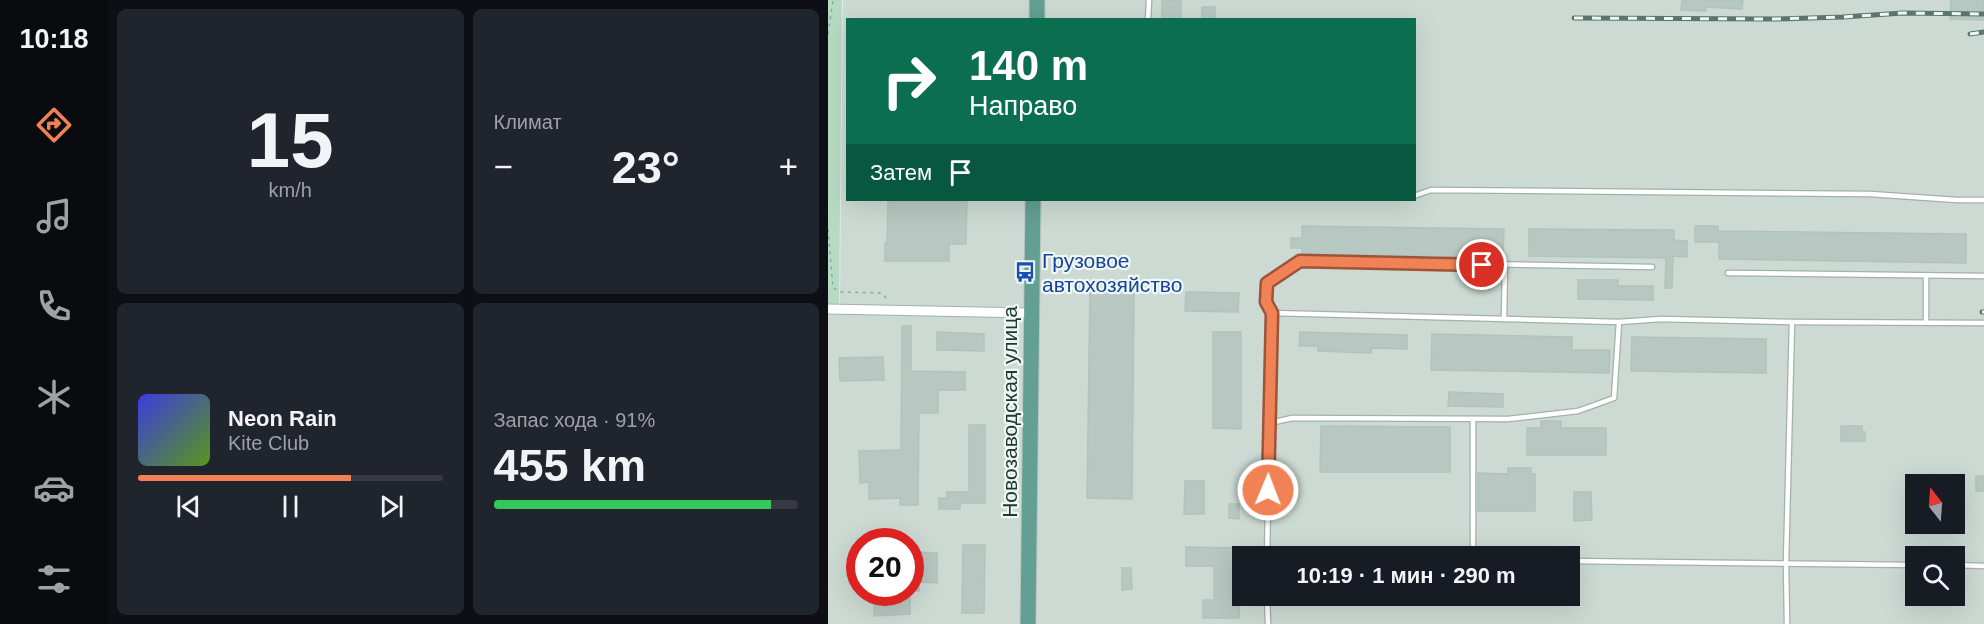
<!DOCTYPE html>
<html lang="ru">
<head>
<meta charset="utf-8">
<style>
	:root { --surface:#171b24; --page:#20242c; --text:#f1f3f6; --muted:#9ea1a6; --line:#363941; --accent:#f18256 }
	body { margin:0; font-family:Arial,sans-serif; background:var(--page); color:var(--text); height:100vh; display:flex; flex-direction:column; font-size:22px; white-space:nowrap }
	* { box-sizing:border-box; margin:0 }
	p { font-size:20px; color:var(--muted) }
	.icon { flex:none; width:33px; height:33px; fill:none; stroke:currentColor; stroke-width:2; stroke-linecap:round; stroke-linejoin:round }
	.map { position:relative; flex:1; overflow:hidden }
	.side { display:flex; flex-direction:column; gap:9px; padding:9px; background:#0d0f14; width:720px }
	.side>* { flex:none }
	.top-card { position:absolute; left:18px; top:18px; width:570px; height:183px; border-radius:0px; box-shadow:0 6px 24px #0002; background:#0b6e4f; color:#fff; overflow:hidden }
	.needle { width:39px; rotate:343deg }
	.fabs { position:absolute; left:1077px; top:474px; display:grid; gap:12px }
	.fabs a { display:grid; place-items:center; width:60px; height:60px; border-radius:0px; background:var(--surface); box-shadow:0 6px 24px #0002; font-size:30px }
	.speed { position:absolute; left:18px; top:528px; display:flex; gap:12px; font-size:30px; font-weight:700; text-align:center }
	.speed>* { display:grid; place-content:center; width:78px; height:78px; border-radius:50%; background:var(--surface); box-shadow:0 6px 24px #0002; line-height:1 }
	.speed .limit { border:9px solid #d22; background:#fff; color:#111 }
	.pin { position:absolute; display:grid; place-items:center; width:51px; height:51px; color:#fff; margin:-26px; border:3px solid #fff; border-radius:50%; box-shadow:0 2px 6px #0007 }
	.me { position:absolute; width:66px; margin:-33px; rotate:1deg; stroke-linejoin:round; filter:drop-shadow(0 0 4px #0008) }
	.turn { display:flex; align-items:center; gap:21px; height:126px; padding:0 24px; font-size:27px }
	.turn .icon { width:78px; height:78px; stroke-width:2.5 }
	.turn b { display:block; font-size:42px; line-height:51px }
	.then { display:flex; align-items:center; height:57px; padding:0 24px; background:#0003; gap:12px; font-size:22px }
	.big { font-size:45px; font-weight:700; line-height:1.1 }
	.side .card { flex:1; display:flex; flex-direction:column; justify-content:center; gap:9px; min-width:0; padding:0 21px; border-radius:9px; background:var(--page) }
	.side .dial { align-items:center; gap:0 }
	.dial b { font-size:78px; line-height:1 }
	.song { display:flex; align-items:center; gap:18px }
	.cover { width:72px; height:72px; border-radius:9px; background:linear-gradient(135deg,hsl(240 70% 55%),hsl(90 70% 35%)) }
	.played { height:6px; border-radius:3px; background:linear-gradient(90deg,var(--accent) 70%,var(--line) 70%) }
	.keys { display:flex; justify-content:space-around; direction:ltr }
	.heat { display:flex; justify-content:space-between; align-items:center; font-size:33px; direction:ltr }
	.charge { height:9px; border-radius:4px; background:linear-gradient(90deg,#34c759 91%,var(--line) 0) }
	.side .tiles { flex:1; display:grid; gap:9px; grid-template-columns:repeat(2,1fr) }
	.trip { position:absolute; left:404px; top:546px; width:348px; height:60px; border-radius:0px; background:var(--surface); box-shadow:0 6px 24px #0002; font-weight:700; line-height:60px; text-align:center }
	main { display:flex; flex:1; min-height:0 }
	.dock { display:flex; flex-direction:column; width:108px; justify-content:space-around; align-items:center; background:#090b0e; color:var(--muted) }
	.dock .icon { width:42px; height:42px }
	.dock .active { color:var(--accent) }
	.dock b { font-size:27px; color:var(--text) }
	.map>svg:first-child { display:block }
	.built { fill:#cddad4; fill-rule:evenodd }
	.green { fill:#b7dbc2 }
	.building { fill:#b7c7c1; stroke:#b1c3bc; stroke-width:1.5 }
	.lines { fill:none; stroke-linecap:round; stroke-linejoin:round }
	.service-casing { stroke:#a1b1ac; stroke-width:7 }
	.minor-casing { stroke:#a1b1ac; stroke-width:11 }
	.primary-casing { stroke:#bcc4c2; stroke-width:17 }
	.path { stroke:#7fada1; stroke-width:1.5; stroke-dasharray:3 4.5; stroke-linecap:butt }
	.service { stroke:#fff; stroke-width:4.5 }
	.minor { stroke:#fff; stroke-width:9 }
	.primary { stroke:#639f92; stroke-width:15 }
	.rail-casing { stroke:#5a756f; stroke-width:5 }
	.rail { stroke:#eff7f3; stroke-width:3; stroke-dasharray:9; stroke-linecap:butt }
	.route-casing { stroke:#9d5438; stroke-width:15 }
	.route { stroke:#f18256; stroke-width:10 }
	.labels { text-anchor:middle; dominant-baseline:central; stroke-width:4.5; stroke-linejoin:round; paint-order:stroke }
	.transit-label { font-size:21px; fill:#164399; stroke:#eff7f3; text-anchor:start }
	.street-label { font-size:21px; fill:#203934; stroke:#eff7f3 }
</style>
</head>
<body>
<main>
<nav class="dock">
<b>10:18</b>
<svg class="icon active" aria-label="directions" viewBox="0 0 24 24"><path d="M12 3l9 9-9 9-9-9zM9 14v-3h6M13 9l2 2-2 2"/></svg>
<svg class="icon" aria-label="music" viewBox="0 0 24 24"><path d="M9 18V5l10-2v13"/><circle cx="6" cy="18" r="3"/><circle cx="16" cy="16" r="3"/></svg>
<svg class="icon" aria-label="phone" viewBox="0 0 24 24"><path d="M5 4h4l2 5-3 2q2 4 5 5l2-3 5 2v4C11 20 4 13 5 4z"/></svg>
<svg class="icon" aria-label="climate" viewBox="0 0 24 24"><path d="M12 3v18M4 7l16 10M4 17L20 7"/></svg>
<svg class="icon" aria-label="car" viewBox="0 0 24 24"><path d="M5 17H2v-5l4-1 3-4h7l3 4 3 1v5h-3M9 17h6M6 11h13"/><circle cx="7" cy="17" r="2"/><circle cx="17" cy="17" r="2"/></svg>
<svg class="icon" aria-label="filters" viewBox="0 0 24 24"><path d="M4 7h16M4 17h16"/><circle cx="9" cy="7" r="2"/><circle cx="15" cy="17" r="2"/></svg>
</nav>
<section class="side">
<div class="tiles">
<div class="card dial"><b>15</b><p>km/h</p></div>
<div class="card"><p>Климат</p>
<div class="heat"><a>−</a><b class="big">23°</b><a>+</a></div>
</div>
<div class="card">
<div class="song"><i class="cover"></i><div><b>Neon Rain</b><p>Kite Club</p></div></div>
<div class="played"></div>
<div class="keys"><svg class="icon" aria-label="previous" viewBox="0 0 24 24"><path d="M18 5L8 12l10 7zM5 5v14"/></svg><svg class="icon" aria-label="pause" viewBox="0 0 24 24"><path d="M8 5v14M16 5v14"/></svg><svg class="icon" aria-label="next" viewBox="0 0 24 24"><path d="M6 5l10 7-10 7zM19 5v14"/></svg></div>
</div>
<div class="card"><p>Запас хода · 91%</p><b class="big">455 km</b><div class="charge"></div></div>
</div>
</section>
<div class="map">
<svg width="1156" height="624" viewBox="0 0 1156 624">
	<rect width="100%" height="100%" fill="#deeae5"/>
	<g class="built">
		<polygon points="15,0 206,0 206,19 20,20 20,200 202,200 199,311 12,307"/>
		<path d="M211,0H1156V624H203L209,200H586V20L211,19ZM1088,484H1126V524H1088ZM414,556H741V596H414ZM1088,556H1126V596H1088Z"/>
		<path d="M0,311L200,315L197,624H0ZM32,542H82V592H32Z"/>
	</g>
	<polygon class="green" points="0,0 14,0 11,307 0,307"/>
	<g class="building">
		<rect x="334" y="0" width="19" height="20"/>
		<polygon points="854,0 915,0 914,9 878,7 878,11 853,10"/>
		<polygon points="1123,0 1156,0 1156,20 1122,19"/>
		<rect x="374" y="7" width="13" height="13"/>
		<polygon points="60,200 139,200 138,244 121,244 121,261 57,261 57,243 59,243"/>
		<polygon points="474,226 676,229 675,257 474,254 474,248 463,248 463,238 474,238"/>
		<polygon points="867,226 890,226 890,231 1138,234 1138,263 891,259 891,242 867,242"/>
		<polygon points="701,229 846,230 846,240 859,241 859,257 845,256 844,288 837,288 838,258 701,256"/>
		<polygon points="750,280 790,280 790,286 825,286 825,300 750,299"/>
		<polygon points="262,289 306,290 304,499 259,498"/>
		<polygon points="358,292 411,293 410,312 357,311"/>
		<polygon points="74,326 83,326 83,371 137,372 137,390 110,390 110,413 91,413 90,505 72,505 72,498 41,499 41,482 32,483 31,451 73,450"/>
		<polygon points="109,332 156,334 156,351 109,350"/>
		<polygon points="385,332 413,332 413,429 385,428"/>
		<polygon points="472,332 579,335 579,349 544,348 543,353 490,351 490,346 471,346"/>
		<polygon points="604,334 744,337 744,350 782,350 781,373 603,370"/>
		<polygon points="804,337 938,339 938,373 803,371"/>
		<polygon points="55,357 56,380 12,381 11,358"/>
		<polygon points="621,392 675,394 675,407 620,406"/>
		<polygon points="713,421 733,421 733,428 778,428 778,455 699,455 699,428 713,428"/>
		<polygon points="141,425 157,425 157,503 132,503 132,509 111,509 111,498 119,498 119,492 141,492"/>
		<polygon points="493,426 622,427 622,472 492,472"/>
		<polygon points="1013,426 1034,426 1034,432 1037,432 1037,441 1013,441"/>
		<polygon points="680,468 703,468 703,474 707,474 707,511 650,511 650,473 680,474"/>
		<rect x="1148" y="476" width="8" height="15"/>
		<polygon points="357,481 376,481 376,514 356,514"/>
		<polygon points="746,492 763,492 764,520 746,521"/>
		<polygon points="401,504 411,504 411,519 401,518"/>
		<rect x="47" y="533" width="16" height="9"/>
		<polygon points="135,545 157,545 156,613 134,613"/>
		<polygon points="358,547 413,548 411,618 375,618 375,600 386,600 386,566 358,566"/>
		<polygon points="82,552 109,553 109,583 91,582 91,591 82,591"/>
		<polygon points="294,568 303,568 304,589 294,590"/>
		<polygon points="46,592 82,592 82,614 46,616"/>
	</g>
	<g class="lines">
		<g class="service-casing">
			<g id="service">
				<polyline points="320,20 321,0"/>
				<polyline points="586,196 603,190 1042,194 1129,200 1156,200"/>
				<polyline points="900,273 1156,276"/>
				<polyline points="444,313 438,302 439,283 472,261 824,267"/>
				<polyline points="676,319 677,265"/>
				<polyline points="1098,322 1098,276"/>
				<polyline points="645,419 645,556"/>
				<polyline points="442,423 464,418 680,419 750,411 786,398 791,322"/>
				<polyline points="439,556 444,313 791,322 833,319 964,322 1156,323"/>
				<polyline points="741,561 1088,565"/>
				<polyline points="1126,565 1156,566"/>
				<polyline points="439,596 440,624"/>
				<polyline points="959,624 958,563 964,322"/>
			</g>
		</g>
		<g class="minor-casing">
			<polyline id="minor" points="0,309 202,313"/>
		</g>
		<g class="primary-casing">
			<g id="primary">
				<polyline points="209,20 209,0"/>
				<polyline points="200,624 205,200"/>
			</g>
		</g>
		<g class="path">
			<polyline points="0,34 5,0"/>
			<polyline points="0,229 5,288 13,292 53,293 61,301"/>
		</g>
		<use href="#service" class="service"/>
		<use href="#minor" class="minor"/>
		<use href="#primary" class="primary"/>
		<g class="rail-casing">
			<g id="rail">
				<polyline points="746,18 947,19 1015,17 1075,13 1156,14"/>
				<polyline points="1142,34 1156,32"/>
				<polyline points="1154,312 1156,312"/>
			</g>
		</g>
		<use href="#rail" class="rail"/>
	</g>
	<g class="lines">
		<g class="route-casing">
			<polyline id="route" points="440,490 444,313 438,302 439,283 472,261 654,265"/>
		</g>
		<use href="#route" class="route"/>
	</g>
	<defs>
		<g id="bus-bare" transform="scale(1.62)"><path d="M-5-6H5V4H4V6H2V4H-2V6H-4V4H-5ZM-3.5-4V0h7V-4ZM-3.5 1.2v1.5H-2V1.2ZM2 1.2v1.5H3.5V1.2Z" fill="#1a4fb4" stroke="#eff7f3" stroke-width="2.5" paint-order="stroke"/></g>
	</defs>
	<g fill-rule="evenodd">
		<use href="#bus-bare" x="197" y="272"/>
	</g>
	<g class="labels">
		<g class="transit-label">
			<text x="214" y="260">Грузовое<tspan x="214" dy="24">автохозяйство</tspan></text>
		</g>
		<g class="street-label">
			<text transform="translate(181 412) rotate(-90)">Новозаводская улица</text>
		</g>
	</g>
</svg>
<div class="fabs">
<a><svg class="needle" viewBox="-14 -14 28 28"><path d="M0-13l5 13h-10z" fill="#e53935"/><path d="M0 13l5-13h-10z" fill="#9ea1a6"/></svg></a>
<a><svg class="icon" aria-label="search" viewBox="0 0 24 24"><circle cx="10" cy="10" r="6"/><path d="M15 15l6 6"/></svg></a>
</div>
<div class="speed"><div class="limit">20</div></div>
<div class="pin" style="left:654px;top:265px;background:#d93025"><svg class="icon" aria-label="arrive" viewBox="0 0 24 24"><path d="M6 21V4h12l-3 4 3 4H6"/></svg></div>
<svg class="me" style="left:440px;top:490px" viewBox="-20 -20 40 40"><circle r="17" fill="#f18256" stroke="#fff" stroke-width="3"/><path d="M0-11L8 9 0 5-8 9z" fill="#fff"/></svg>
<div class="trip">10:19 · 1 мин · 290 m</div>
<div class="top-card">
<div class="turn"><svg class="icon" aria-label="right" viewBox="0 0 24 24"><path d="M7 20v-9h11M14 6l5 5-5 5"/></svg><div><b>140 m</b>Направо</div></div>
<div class="then">Затем<svg class="icon" aria-label="arrive" viewBox="0 0 24 24"><path d="M6 21V4h12l-3 4 3 4H6"/></svg></div>
</div>
</div>
</main>
</body>
</html>
